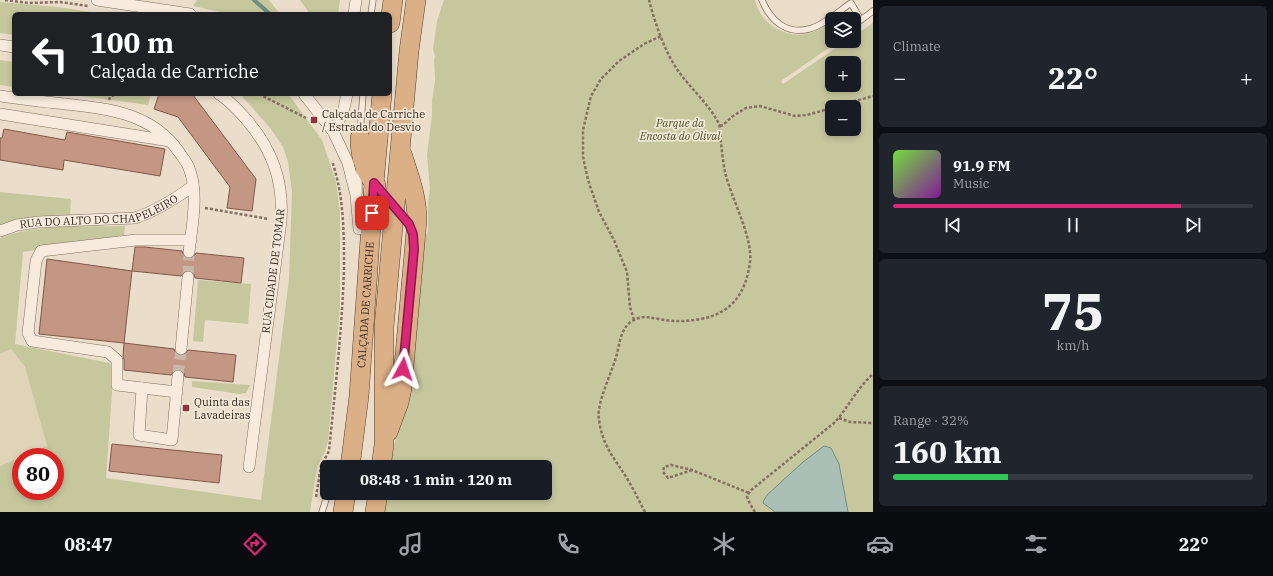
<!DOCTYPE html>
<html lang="en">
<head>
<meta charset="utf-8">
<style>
	:root { --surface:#171b24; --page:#20242c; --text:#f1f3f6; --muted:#9ea1a6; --line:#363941; --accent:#db2777 }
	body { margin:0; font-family:"IBM Plex Serif",serif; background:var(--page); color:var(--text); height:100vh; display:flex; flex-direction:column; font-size:15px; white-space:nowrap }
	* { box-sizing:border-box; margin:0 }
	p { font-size:13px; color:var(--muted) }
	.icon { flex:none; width:22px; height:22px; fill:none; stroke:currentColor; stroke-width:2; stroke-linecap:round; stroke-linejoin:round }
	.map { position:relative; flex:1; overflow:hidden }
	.drawer { display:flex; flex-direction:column; gap:6px; padding:6px; background:#0d0f14; width:400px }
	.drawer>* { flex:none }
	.banner { position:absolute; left:12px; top:12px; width:380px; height:84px; border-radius:6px; box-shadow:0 2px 6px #0003; background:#202124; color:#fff; overflow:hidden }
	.buttons { position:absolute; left:825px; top:12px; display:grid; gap:8px }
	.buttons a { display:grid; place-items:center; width:36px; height:36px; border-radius:6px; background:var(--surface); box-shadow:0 2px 6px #0003; font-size:20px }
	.speed { position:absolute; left:12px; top:448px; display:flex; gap:8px; font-size:20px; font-weight:700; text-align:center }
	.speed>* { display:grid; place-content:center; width:52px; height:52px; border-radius:50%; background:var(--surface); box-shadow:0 2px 6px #0003; line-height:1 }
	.speed .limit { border:6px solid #d22; background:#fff; color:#111 }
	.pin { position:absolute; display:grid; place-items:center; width:34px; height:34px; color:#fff; margin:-17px; border-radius:8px; box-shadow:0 2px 6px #0006 }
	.me { position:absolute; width:44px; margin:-22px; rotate:5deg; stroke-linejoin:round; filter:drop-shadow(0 0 3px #0008) }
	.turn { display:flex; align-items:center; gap:14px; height:84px; padding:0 12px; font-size:18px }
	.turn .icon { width:52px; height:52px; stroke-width:2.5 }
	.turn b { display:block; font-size:28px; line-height:34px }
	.big { font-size:30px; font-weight:800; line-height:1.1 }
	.drawer .tile { flex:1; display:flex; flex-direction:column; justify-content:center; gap:6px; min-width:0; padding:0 14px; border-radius:6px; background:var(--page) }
	.drawer .dial { align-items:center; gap:0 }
	.dial b { font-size:52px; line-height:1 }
	.song { display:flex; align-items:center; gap:12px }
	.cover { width:48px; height:48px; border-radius:6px; background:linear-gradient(135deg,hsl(100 70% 55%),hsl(290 70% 35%)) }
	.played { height:4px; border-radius:2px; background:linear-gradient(90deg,var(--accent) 80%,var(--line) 80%) }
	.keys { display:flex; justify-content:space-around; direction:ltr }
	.heat { display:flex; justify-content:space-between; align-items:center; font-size:22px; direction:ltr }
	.charge { height:6px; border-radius:3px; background:linear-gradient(90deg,#34c759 32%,var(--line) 0) }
	.trip { position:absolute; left:320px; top:460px; width:232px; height:40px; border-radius:6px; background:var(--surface); box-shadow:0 2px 6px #0003; font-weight:800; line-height:40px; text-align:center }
	.tab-bar { display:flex; height:64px; justify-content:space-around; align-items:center; background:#090b0e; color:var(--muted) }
	.tab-bar .icon { width:28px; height:28px }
	.tab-bar .selected { color:var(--accent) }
	.tab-bar b { font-size:18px; color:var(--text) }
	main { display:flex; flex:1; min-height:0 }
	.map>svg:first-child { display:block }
	.farmland { fill:#dfd4b8 }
	.green { fill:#c7c79e; fill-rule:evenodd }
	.water { fill:#aabfb6; stroke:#718d83 }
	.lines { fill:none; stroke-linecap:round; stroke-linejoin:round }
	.stream { stroke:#718d83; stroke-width:4 }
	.building { fill:#c49784; stroke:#815848 }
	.minor-tunnel { stroke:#c6b9a8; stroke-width:11; stroke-dasharray:11 5.5; stroke-linecap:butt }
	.service-casing { stroke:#856f60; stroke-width:7 }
	.minor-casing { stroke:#856f60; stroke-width:12 }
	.trunk-casing { stroke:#533f33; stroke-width:20 }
	.path { stroke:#856f60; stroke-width:2.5; stroke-dasharray:3 2; stroke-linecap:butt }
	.service { stroke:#f6ebdc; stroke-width:5.5 }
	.minor { stroke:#f6ebdc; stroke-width:11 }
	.trunk { stroke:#dcb086; stroke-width:19 }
	.route-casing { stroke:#8e194d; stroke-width:10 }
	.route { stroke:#db2777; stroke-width:7 }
	.poi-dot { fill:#8d3641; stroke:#f2e8d8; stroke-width:1.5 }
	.labels { text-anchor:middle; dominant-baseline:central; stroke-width:3.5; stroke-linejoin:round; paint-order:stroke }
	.poi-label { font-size:11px; fill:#372a22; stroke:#f2e8d8; text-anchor:start }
	.park-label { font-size:11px; font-style:italic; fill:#4c512b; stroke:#f2e8d8 }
	.street-label { font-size:11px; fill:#372a22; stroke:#f2e8d8 }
</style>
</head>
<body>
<main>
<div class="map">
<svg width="873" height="512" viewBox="0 0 873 512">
	<rect width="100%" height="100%" fill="#eaddca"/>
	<polygon class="farmland" points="11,349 25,367 47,446 0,466 0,354"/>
	<g class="green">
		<polygon points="197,0 269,0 280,14 229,14 193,6"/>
		<polygon points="300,0 340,0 338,14 310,14"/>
		<path d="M444,0H755C760,24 786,40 810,33C818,31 825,26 832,21V41H839L781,81L783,84L846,41H854V36L873,23V512H383L386,493H545V467H389L392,450L408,405L412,383L425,237L428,231V202L430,189L427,155L432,115V100L435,80L434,60L435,56L433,49L437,21ZM832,63H854V85H832ZM832,107H854V129H832Z"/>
		<polygon points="0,2 58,7 103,14 14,14 14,35 0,33"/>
		<polygon points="0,60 14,62 14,87 0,85"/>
		<polygon points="66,94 151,94 148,105"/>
		<path d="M240,94H288L322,140L336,182L340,213V306L328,441L325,452L317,467L310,512H0V466L21,457V491H55V457H22L47,446L25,367L11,349L0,354V238C38,223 84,227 125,226L124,235L23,252L15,344L114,364L106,478L261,500L289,279L292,191L288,162L283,147L271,129Z"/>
		<polygon points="0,192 71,199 70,216 0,226"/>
		<polygon points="198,280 251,284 248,324 205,320 203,342 193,341"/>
		<polygon points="192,381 250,385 246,393 240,394 192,387"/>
	</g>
	<polygon class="water" points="824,446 831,448 839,464 848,512 775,512 763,503 764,500 767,495 803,462"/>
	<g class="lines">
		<polyline class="stream" points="254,0 270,14"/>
	</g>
	<g class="building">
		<polygon points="159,94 193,95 256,179 252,211 227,208 230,187 178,117 154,109"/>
		<polygon points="4,129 65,140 67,132 165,149 160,176 64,160 63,170 0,160 0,138 2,138"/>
		<polygon points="135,247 145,247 182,251 185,257 189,259 194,256 196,253 244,258 241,283 195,278 194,274 189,270 185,271 181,276 132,271"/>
		<polygon points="47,259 132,271 124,343 39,334"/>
		<polygon points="124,343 174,349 175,352 180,356 184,355 188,350 236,355 233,382 185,377 184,373 179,369 175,370 171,375 124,370 124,360 123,356"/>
		<polygon points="112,444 222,455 219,483 109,471"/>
	</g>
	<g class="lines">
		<g class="minor-tunnel">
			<polyline points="188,277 189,252"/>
			<polyline points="178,376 181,349"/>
		</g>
		<g class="service-casing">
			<g id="service">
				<path d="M762,0C770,20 786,35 809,29C823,26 839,11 851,3L861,20L873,11"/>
				<polyline points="371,14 373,0"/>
				<polyline points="360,135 363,94"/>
				<polyline points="359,193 359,171"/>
				<polyline points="322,512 328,493"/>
			</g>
		</g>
		<g class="minor-casing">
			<g id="minor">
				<polyline points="97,0 190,14"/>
				<polyline points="354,14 356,0"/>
				<polyline points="0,45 14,47"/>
				<path d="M219,94C229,100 238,110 246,119C272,149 284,181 281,221L249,467"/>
				<polyline points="304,94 333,131 348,163 356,195 359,229"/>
				<path d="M0,96C22,99 44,102 66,104C109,109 152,113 179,152C182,157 187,162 189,168C199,193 192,225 189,252"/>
				<polyline points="0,114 170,141"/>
				<polyline points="333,131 343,113 347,94"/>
				<path id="s1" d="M0,231L17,225L38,222L135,218C156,211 175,199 193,186"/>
				<polyline points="181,349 188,277"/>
				<polyline points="142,388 117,385 117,360 108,352 32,341 28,333 36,261 41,251 136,240 191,240"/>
				<polyline points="177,392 142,388 139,435 172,440 178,376"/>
			</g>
		</g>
		<g class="trunk-casing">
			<g id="trunk">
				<polyline points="390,23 393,0"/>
				<path d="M360,138C360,156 364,171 376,185"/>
				<path d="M388,432L399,402L402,388L417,220C417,196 409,176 402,154"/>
				<path id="s2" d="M350,467L359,396L374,183L382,94"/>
				<polyline points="381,467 384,445 384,327 409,51 416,0"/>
				<polyline points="343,512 346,493"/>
				<polyline points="375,512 378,493"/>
			</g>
		</g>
		<g class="path">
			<polyline points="5,0 28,3 60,2 88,6"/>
			<polyline points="259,94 306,118"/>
			<polyline points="109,100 110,97 116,94"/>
			<polyline points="834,107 873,96"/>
			<polyline points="720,126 723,125 733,116 746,108 760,106 795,116 807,115 832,108"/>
			<polyline points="205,208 269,219"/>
			<polyline points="634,320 630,307 627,272 614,240 599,212 588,180 583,157 583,130 591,96 601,79 619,61 644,44 661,36"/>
			<polyline points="839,418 850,422 873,423"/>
			<polyline points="692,470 668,478 663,472 664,467 671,465 692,470 749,493"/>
			<path d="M316,497L321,466L329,451C335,391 342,330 344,269C344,233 344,196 332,161"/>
			<path d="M645,512C639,501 634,490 628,480C616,460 605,450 600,426C599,420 598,415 599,409C602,392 611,374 616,357C620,344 620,327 634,320C645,314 654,319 665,320C677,322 689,321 701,319C732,313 746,293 750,262C753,237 731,198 725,172C723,162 722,152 721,143C720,137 721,129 719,124C709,104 691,89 679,72C665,53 655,23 649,0"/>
			<path d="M755,512L750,504L747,497L750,491L834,423C848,408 857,388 873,374"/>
		</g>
		<use href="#service" class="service"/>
		<use href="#minor" class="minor"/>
		<use href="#trunk" class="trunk"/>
	</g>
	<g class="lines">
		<g class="route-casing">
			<polyline id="route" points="372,213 374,183 409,224 413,234 414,249 403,369"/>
		</g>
		<use href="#route" class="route"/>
	</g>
	<g class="poi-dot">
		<rect x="310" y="116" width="8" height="8" rx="2"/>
		<rect x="182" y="404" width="8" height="8" rx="2"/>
	</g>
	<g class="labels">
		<g class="poi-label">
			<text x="322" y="114">Calçada de Carriche<tspan x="322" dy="13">/ Estrada do Desvio</tspan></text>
			<text x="194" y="402">Quinta das<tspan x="194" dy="13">Lavadeiras</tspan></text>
		</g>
		<g class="park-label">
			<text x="680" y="123">Parque da<tspan x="680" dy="13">Encosta do Olival</tspan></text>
		</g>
		<g class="street-label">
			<text stroke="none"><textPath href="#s1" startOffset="102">RUA DO ALTO DO CHAPELEIRO</textPath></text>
			<text transform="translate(273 271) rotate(-83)">RUA CIDADE DE TOMAR</text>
			<text stroke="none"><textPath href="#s2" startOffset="163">CALÇADA DE CARRICHE</textPath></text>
		</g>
	</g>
</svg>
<div class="buttons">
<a><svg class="icon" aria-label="layers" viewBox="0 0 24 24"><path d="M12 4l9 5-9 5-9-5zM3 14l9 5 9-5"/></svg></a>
<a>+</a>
<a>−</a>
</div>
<div class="speed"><div class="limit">80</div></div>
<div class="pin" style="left:372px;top:213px;background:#d93025"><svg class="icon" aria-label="arrive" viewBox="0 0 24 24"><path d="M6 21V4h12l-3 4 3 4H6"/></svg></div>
<svg class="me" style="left:403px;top:369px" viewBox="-20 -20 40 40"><path d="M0-17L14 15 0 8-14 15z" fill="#db2777" stroke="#fff" stroke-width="4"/></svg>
<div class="trip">08:48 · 1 min · 120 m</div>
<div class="banner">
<div class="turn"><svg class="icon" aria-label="left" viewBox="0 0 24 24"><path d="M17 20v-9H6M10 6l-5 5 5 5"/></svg><div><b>100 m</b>Calçada de Carriche</div></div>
</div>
</div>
<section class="drawer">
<div class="tile"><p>Climate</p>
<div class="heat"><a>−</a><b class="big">22°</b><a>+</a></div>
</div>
<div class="tile">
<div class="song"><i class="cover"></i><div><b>91.9 FM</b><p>Music</p></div></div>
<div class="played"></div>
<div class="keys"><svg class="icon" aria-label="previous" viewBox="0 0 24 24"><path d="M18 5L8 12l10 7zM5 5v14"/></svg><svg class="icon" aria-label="pause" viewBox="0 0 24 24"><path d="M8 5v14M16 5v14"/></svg><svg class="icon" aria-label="next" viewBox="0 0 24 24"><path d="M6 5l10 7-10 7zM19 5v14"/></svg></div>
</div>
<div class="tile dial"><b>75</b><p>km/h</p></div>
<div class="tile"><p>Range · 32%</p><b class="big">160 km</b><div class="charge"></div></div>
</section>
</main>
<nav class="tab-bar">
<b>08:47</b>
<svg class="icon selected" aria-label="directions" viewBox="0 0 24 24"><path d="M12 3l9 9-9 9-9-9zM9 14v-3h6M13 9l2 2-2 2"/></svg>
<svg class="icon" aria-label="music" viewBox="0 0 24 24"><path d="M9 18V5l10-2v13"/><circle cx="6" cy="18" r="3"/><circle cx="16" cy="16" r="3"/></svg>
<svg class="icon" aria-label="phone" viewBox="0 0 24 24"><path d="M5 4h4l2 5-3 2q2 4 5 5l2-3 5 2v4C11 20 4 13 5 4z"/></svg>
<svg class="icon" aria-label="climate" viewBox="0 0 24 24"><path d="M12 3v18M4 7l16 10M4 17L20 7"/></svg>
<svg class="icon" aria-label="car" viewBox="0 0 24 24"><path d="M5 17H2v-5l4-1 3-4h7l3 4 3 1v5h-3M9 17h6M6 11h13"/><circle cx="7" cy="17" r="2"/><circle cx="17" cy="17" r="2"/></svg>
<svg class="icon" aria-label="filters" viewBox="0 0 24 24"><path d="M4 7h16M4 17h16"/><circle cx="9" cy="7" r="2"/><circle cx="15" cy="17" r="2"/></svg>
<b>22°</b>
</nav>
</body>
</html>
